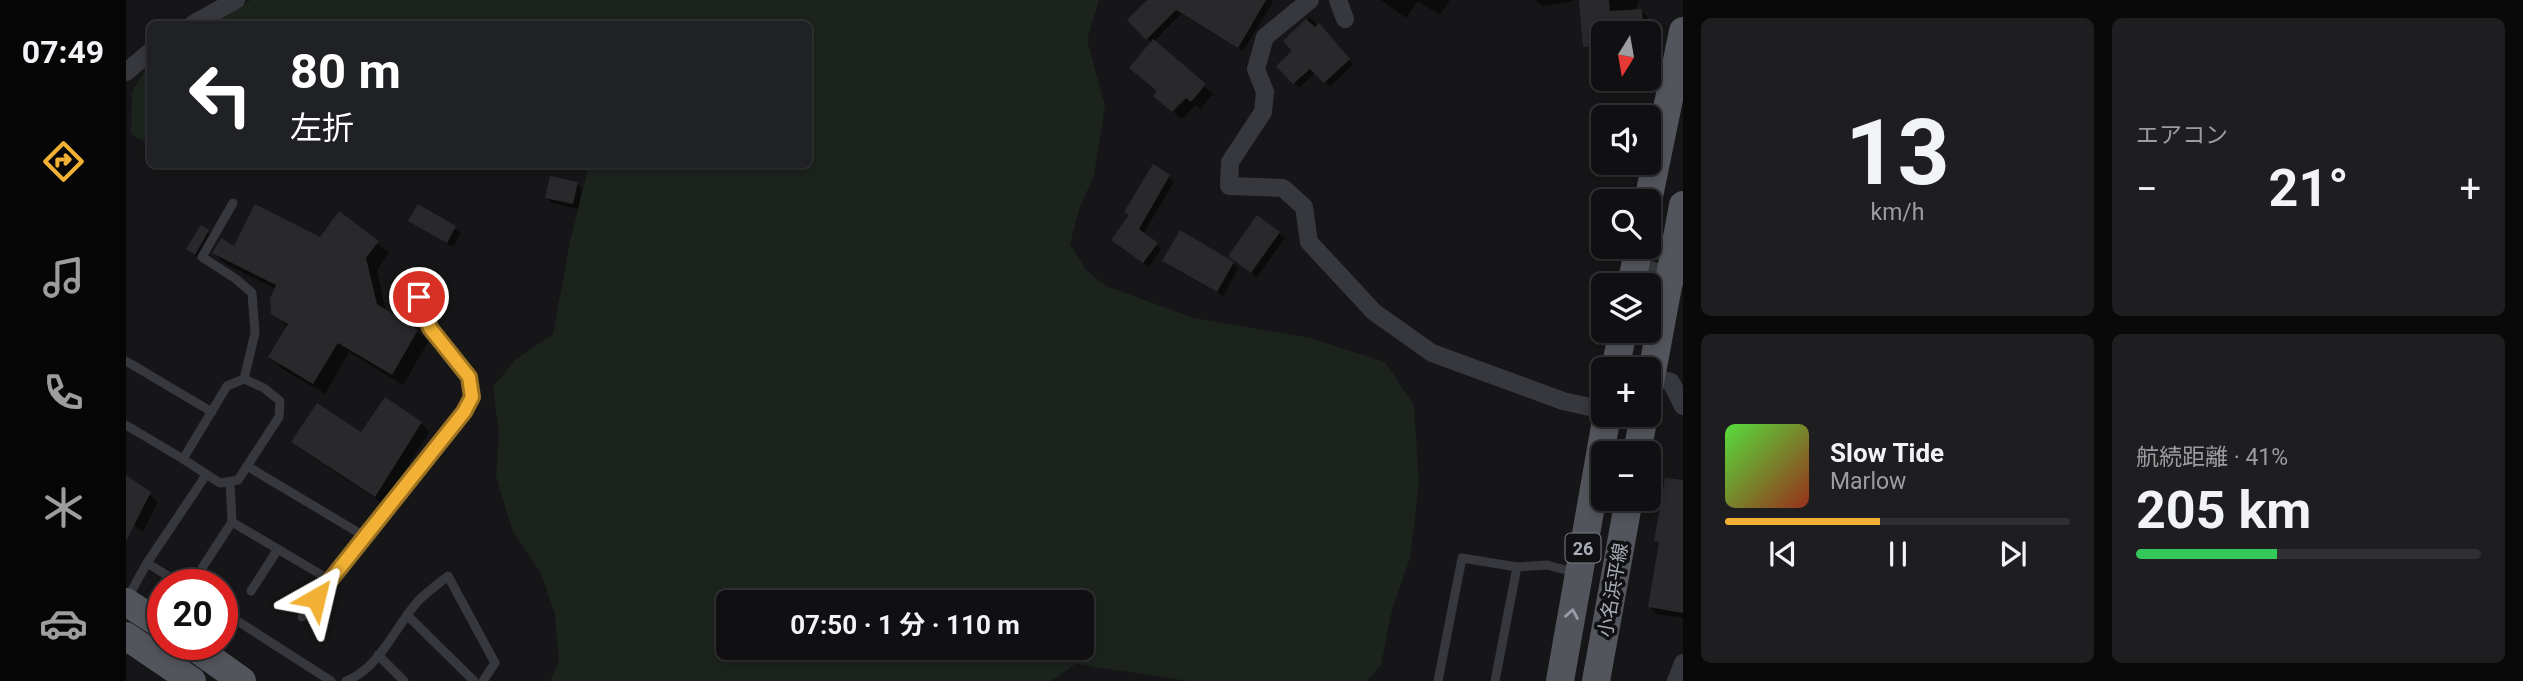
<!DOCTYPE html>
<html lang="ja">
<head>
<meta charset="utf-8">
<style>
	:root { --surface:#101012; --page:#1e1e20; --text:#f1f3f6; --muted:#9c9d9f; --line:#303032; --accent:#f2b134 }
	body { margin:0; font-family:Roboto,"Noto Sans JP",sans-serif; background:var(--page); color:var(--text); height:100vh; display:flex; flex-direction:column; font-size:26px; white-space:nowrap }
	* { box-sizing:border-box; margin:0 }
	p { font-size:23px; color:var(--muted) }
	.icon { flex:none; width:38px; height:38px; fill:none; stroke:currentColor; stroke-width:2; stroke-linecap:round; stroke-linejoin:round }
	.map { position:relative; flex:1; overflow:hidden }
	.details { display:flex; flex-direction:column; gap:18px; padding:18px; background:#09090a; width:840px }
	.details>* { flex:none }
	.top-card { position:absolute; left:21px; top:21px; width:665px; height:147px; border-radius:10px; box-shadow:0 4px 10px #0003,0 0 0 2px var(--line); background:#202124; color:#fff; overflow:hidden }
	.needle { width:46px; rotate:191deg }
	.buttons { position:absolute; left:1465px; top:21px; display:grid; gap:14px }
	.buttons a { display:grid; place-items:center; width:70px; height:70px; border-radius:10px; background:var(--surface); box-shadow:0 4px 10px #0003,0 0 0 2px var(--line); font-size:35px }
	.speed { position:absolute; left:21px; top:569px; display:flex; gap:14px; font-size:35px; font-weight:700; text-align:center }
	.speed>* { display:grid; place-content:center; width:91px; height:91px; border-radius:50%; background:var(--surface); box-shadow:0 4px 10px #0003,0 0 0 2px var(--line); line-height:1 }
	.speed .limit { border:10px solid #d22; background:#fff; color:#111 }
	.pin { position:absolute; display:grid; place-items:center; width:60px; height:60px; color:#fff; margin:-30px; border:4px solid #fff; border-radius:50%; box-shadow:0 2px 7px #0007 }
	.me { position:absolute; width:77px; margin:-38px; rotate:37deg; stroke-linejoin:round; filter:drop-shadow(0 0 5px #0008) }
	.turn { display:flex; align-items:center; gap:24px; height:147px; padding:0 28px; font-size:32px }
	.turn .icon { width:91px; height:91px; stroke-width:2.5 }
	.turn b { display:block; font-size:49px; line-height:60px }
	.big { font-size:52px; font-weight:700; line-height:1.1 }
	.details .card { flex:1; display:flex; flex-direction:column; justify-content:center; gap:10px; min-width:0; padding:0 24px; border-radius:10px; background:var(--page) }
	.details .dial { align-items:center; gap:0 }
	.dial b { font-size:91px; line-height:1 }
	.song { display:flex; align-items:center; gap:21px }
	.cover { width:84px; height:84px; border-radius:10px; background:linear-gradient(135deg,hsl(110 70% 55%),hsl(10 70% 35%)) }
	.played { height:7px; border-radius:4px; background:linear-gradient(90deg,var(--accent) 45%,var(--line) 45%) }
	.keys { display:flex; justify-content:space-around; direction:ltr }
	.heat { display:flex; justify-content:space-between; align-items:center; font-size:38px; direction:ltr }
	.charge { height:10px; border-radius:5px; background:linear-gradient(90deg,#34c759 41%,var(--line) 0) }
	.details .tiles { flex:1; display:grid; gap:18px; grid-template-columns:repeat(2,1fr) }
	.trip { position:absolute; left:590px; top:590px; width:378px; height:70px; border-radius:10px; background:var(--surface); box-shadow:0 4px 10px #0003,0 0 0 2px var(--line); font-weight:700; line-height:70px; text-align:center }
	main { display:flex; flex:1; min-height:0 }
	.tab-bar { display:flex; flex-direction:column; width:126px; justify-content:space-around; align-items:center; background:#060607; color:var(--muted) }
	.tab-bar .icon { width:49px; height:49px }
	.tab-bar .on { color:var(--accent) }
	.tab-bar b { font-size:32px; color:var(--text) }
	.map>svg:first-child { display:block }
	.green { fill:#1c231d; fill-rule:evenodd }
	.shadow { fill:#0007 }
	.building { fill:#29292c }
	.lines { fill:none; stroke-linecap:round; stroke-linejoin:round }
	.lane { stroke:#37383d; stroke-width:9 }
	.street { stroke:#37383d; stroke-width:18 }
	.primary { stroke:#53555c; stroke-width:28 }
	.oneway { stroke:#979ba6 }
	.route-casing { stroke:#9d7322; stroke-width:18 }
	.route { stroke:#f2b134; stroke-width:12 }
	.labels { text-anchor:middle; dominant-baseline:central; stroke-width:7; stroke-linejoin:round; paint-order:stroke }
	.shield { fill:#111113; stroke:#7b7e86; stroke-width:2 }
	.shield-label { font-size:18px; font-weight:bold; fill:#a8adb8 }
	.street-label { font-size:19px; fill:#a8adb8; stroke:#111113 }
</style>
</head>
<body>
<main>
<nav class="tab-bar">
<b>07:49</b>
<svg class="icon on" aria-label="directions" viewBox="0 0 24 24"><path d="M12 3l9 9-9 9-9-9zM9 14v-3h6M13 9l2 2-2 2"/></svg>
<svg class="icon" aria-label="music" viewBox="0 0 24 24"><path d="M9 18V5l10-2v13"/><circle cx="6" cy="18" r="3"/><circle cx="16" cy="16" r="3"/></svg>
<svg class="icon" aria-label="phone" viewBox="0 0 24 24"><path d="M5 4h4l2 5-3 2q2 4 5 5l2-3 5 2v4C11 20 4 13 5 4z"/></svg>
<svg class="icon" aria-label="climate" viewBox="0 0 24 24"><path d="M12 3v18M4 7l16 10M4 17L20 7"/></svg>
<svg class="icon" aria-label="car" viewBox="0 0 24 24"><path d="M5 17H2v-5l4-1 3-4h7l3 4 3 1v5h-3M9 17h6M6 11h13"/><circle cx="7" cy="17" r="2"/><circle cx="17" cy="17" r="2"/></svg>
</nav>
<div class="map">
<svg width="1557" height="681" viewBox="0 0 1557 681">
	<rect width="100%" height="100%" fill="#161618"/>
	<g class="green">
		<path d="M125,0H973L961,40L979,106L968,175L953,209L944,244L960,270L980,286L1068,318L1184,338L1259,362L1288,405L1293,484L1284,558L1266,610L1255,665L1241,681H1063L950,664L925,681H424L433,662L429,614L415,573L387,532L370,476L373,434L367,387L389,360L427,334L444,242L463,165L682,164V24H84ZM602,602H956V648H602Z"/>
		<polygon points="24,62 24,145 5,134 6,92"/>
	</g>
	<g class="shadow">
		<polygon points="1019,0 1145,0 1147,2 1117,51 1055,14 1027,42 1087,94 1074,109 1070,105 1056,119 1038,104 1025,42 1003,20 1021,2"/>
		<polygon points="1255,0 1324,0 1314,15 1292,1 1280,18"/>
		<polygon points="1410,0 1448,0 1448,1 1416,6"/>
		<polygon points="1474,0 1513,0 1510,11 1516,11 1521,16 1522,33 1477,33 1477,51 1467,52 1462,46"/>
		<polygon points="1184,17 1227,64 1204,87 1190,72 1173,88 1153,66 1169,51 1160,41"/>
		<polygon points="1043,177 1048,182 1017,234 1035,249 1023,267 992,245"/>
		<polygon points="451,183 456,189 452,209 426,203 421,198"/>
		<polygon points="1475,187 1497,191 1500,193 1498,201 1477,201 1477,206 1475,206 1472,204"/>
		<polygon points="293,207 335,233 327,247 285,221"/>
		<polygon points="213,214 263,253 251,270 260,312 291,331 302,342 277,385 223,352 199,394 155,368 144,357 162,327 147,313 150,289 99,264 88,253 109,248 194,239"/>
		<polygon points="76,228 88,237 75,259 68,254"/>
		<polygon points="1153,233 1159,238 1131,277 1109,261"/>
		<polygon points="1038,260 1107,263 1112,269 1097,296 1044,266"/>
		<polygon points="295,423 303,432 258,504 176,450 167,441 236,435"/>
		<polygon points="0,477 32,502 17,532 0,519"/>
		<polygon points="1540,480 1557,482 1557,618 1531,614 1524,607 1535,545 1530,541"/>
	</g>
	<g class="building">
		<polygon points="1021,0 1140,0 1112,48 1050,10 1020,40 1001,20"/>
		<polygon points="1453,0 1483,0 1484,11 1516,9 1518,33 1477,33 1477,46 1457,47"/>
		<polygon points="1180,19 1189,27 1193,23 1224,59 1198,83 1184,69 1167,84 1150,66 1166,51 1157,41"/>
		<polygon points="1027,39 1080,84 1065,102 1060,98 1046,112 1027,96 1031,91 1003,68"/>
		<polygon points="1027,164 1044,175 1013,229 1032,243 1017,263 985,240 1003,215 998,212"/>
		<polygon points="424,176 452,182 447,204 419,198"/>
		<polygon points="129,204 194,237 213,211 253,241 240,258 251,304 292,330 266,375 212,343 187,384 142,357 162,324 145,314 144,299 150,285 86,253 95,238 108,246"/>
		<polygon points="292,204 330,226 321,243 282,221"/>
		<polygon points="1131,215 1154,232 1125,273 1102,256"/>
		<polygon points="75,225 83,230 69,255 60,249"/>
		<polygon points="1054,230 1108,262 1091,292 1036,261"/>
		<polygon points="259,397 296,422 249,497 165,442 191,403 235,432"/>
		<polygon points="0,475 25,492 0,541"/>
		<polygon points="1539,478 1557,480 1557,613 1522,607 1533,542 1528,541"/>
	</g>
	<g class="lines">
		<g class="lane">
			<polyline points="107,203 76,257 110,279 126,293 129,333 118,379"/>
			<polyline points="0,361 86,412"/>
			<polygon points="118,379 138,388 154,401 153,417 112,480 94,483 57,459 101,386"/>
			<polyline points="0,425 57,459"/>
			<polyline points="121,466 238,536"/>
			<polyline points="104,482 106,522 204,580"/>
			<polyline points="21,563 55,584"/>
			<polyline points="76,568 106,522"/>
			<polyline points="125,591 152,549"/>
			<polyline points="1,599 21,563 80,475"/>
			<polyline points="96,611 205,681"/>
			<polyline points="281,615 348,681"/>
			<polyline points="176,617 338,412 346,397 343,377 304,328 293,297"/>
			<polyline points="252,655 278,681"/>
			<path d="M220,681C253,669 270,626 292,601C301,592 312,584 322,576L369,663L357,681"/>
			<polyline points="1312,681 1336,558 1391,567"/>
			<polyline points="1369,681 1391,567 1421,565 1451,573"/>
		</g>
		<g class="street">
			<polyline points="1184,0 1139,37 1130,69 1139,92 1137,112 1104,162 1103,186 1157,188 1178,207 1183,242 1248,312 1306,353 1437,401 1477,410"/>
			<polyline points="1212,0 1219,19"/>
			<polyline points="67,24 110,0"/>
			<polyline points="0,72 24,52"/>
			<polyline points="1509,266 1554,278"/>
			<polyline points="1522,376 1545,382 1557,406"/>
			<polyline points="1550,681 1557,663"/>
		</g>
		<g class="primary">
			<polyline points="1522,201 1557,31"/>
			<polyline points="1505,285 1513,247"/>
			<polyline points="1489,369 1497,331"/>
			<polyline points="1522,394 1557,205"/>
			<polyline points="1511,453 1518,415"/>
			<polyline points="0,602 37,626"/>
			<polyline points="0,636 66,681"/>
			<polyline points="64,644 116,681"/>
			<polyline points="1434,681 1481,415"/>
			<polyline points="1470,681 1503,499"/>
		</g>
	</g>
	<defs><path id="oneway-chevron" d="M-2-3.5L2.5 0L-2 3.5" fill="none" stroke-width="1.6" stroke-linecap="round" stroke-linejoin="round" transform="scale(1.75)"/></defs>
	<use class="oneway" href="#oneway-chevron" transform="translate(1446 614) rotate(-80)"/>
	<g class="lines">
		<g class="route-casing">
			<polyline id="route" points="190,598 338,412 346,397 343,377 304,328 293,297"/>
		</g>
		<use href="#route" class="route"/>
	</g>
	<g class="labels">
		<rect class="shield" x="1439.5" y="533.5" width="35" height="29" rx="5"/>
		<g class="shield-label">
			<text x="1457" y="548">26</text>
		</g>
		<g class="street-label">
			<text transform="translate(1487 590) rotate(-80)">小名浜平線</text>
		</g>
	</g>
</svg>
<div class="buttons">
<a><svg class="needle" viewBox="-14 -14 28 28"><path d="M0-13l5 13h-10z" fill="#e53935"/><path d="M0 13l5-13h-10z" fill="#9c9d9f"/></svg></a>
<a><svg class="icon" aria-label="sound" viewBox="0 0 24 24"><path d="M4 9h4l5-4v14l-5-4H4zM17 9q2 3 0 6"/></svg></a>
<a><svg class="icon" aria-label="search" viewBox="0 0 24 24"><circle cx="10" cy="10" r="6"/><path d="M15 15l6 6"/></svg></a>
<a><svg class="icon" aria-label="layers" viewBox="0 0 24 24"><path d="M12 4l9 5-9 5-9-5zM3 14l9 5 9-5"/></svg></a>
<a>+</a>
<a>−</a>
</div>
<div class="speed"><div class="limit">20</div></div>
<div class="pin" style="left:293px;top:297px;background:#d93025"><svg class="icon" aria-label="arrive" viewBox="0 0 24 24"><path d="M6 21V4h12l-3 4 3 4H6"/></svg></div>
<svg class="me" style="left:190px;top:598px" viewBox="-20 -20 40 40"><path d="M0-17L14 15 0 8-14 15z" fill="#f2b134" stroke="#fff" stroke-width="4"/></svg>
<div class="trip">07:50 · 1 分 · 110 m</div>
<div class="top-card">
<div class="turn"><svg class="icon" aria-label="left" viewBox="0 0 24 24"><path d="M17 20v-9H6M10 6l-5 5 5 5"/></svg><div><b>80 m</b>左折</div></div>
</div>
</div>
<section class="details">
<div class="tiles">
<div class="card dial"><b>13</b><p>km/h</p></div>
<div class="card"><p>エアコン</p>
<div class="heat"><a>−</a><b class="big">21°</b><a>+</a></div>
</div>
<div class="card">
<div class="song"><i class="cover"></i><div><b>Slow Tide</b><p>Marlow</p></div></div>
<div class="played"></div>
<div class="keys"><svg class="icon" aria-label="previous" viewBox="0 0 24 24"><path d="M18 5L8 12l10 7zM5 5v14"/></svg><svg class="icon" aria-label="pause" viewBox="0 0 24 24"><path d="M8 5v14M16 5v14"/></svg><svg class="icon" aria-label="next" viewBox="0 0 24 24"><path d="M6 5l10 7-10 7zM19 5v14"/></svg></div>
</div>
<div class="card"><p>航続距離 · 41%</p><b class="big">205 km</b><div class="charge"></div></div>
</div>
</section>
</main>
</body>
</html>
